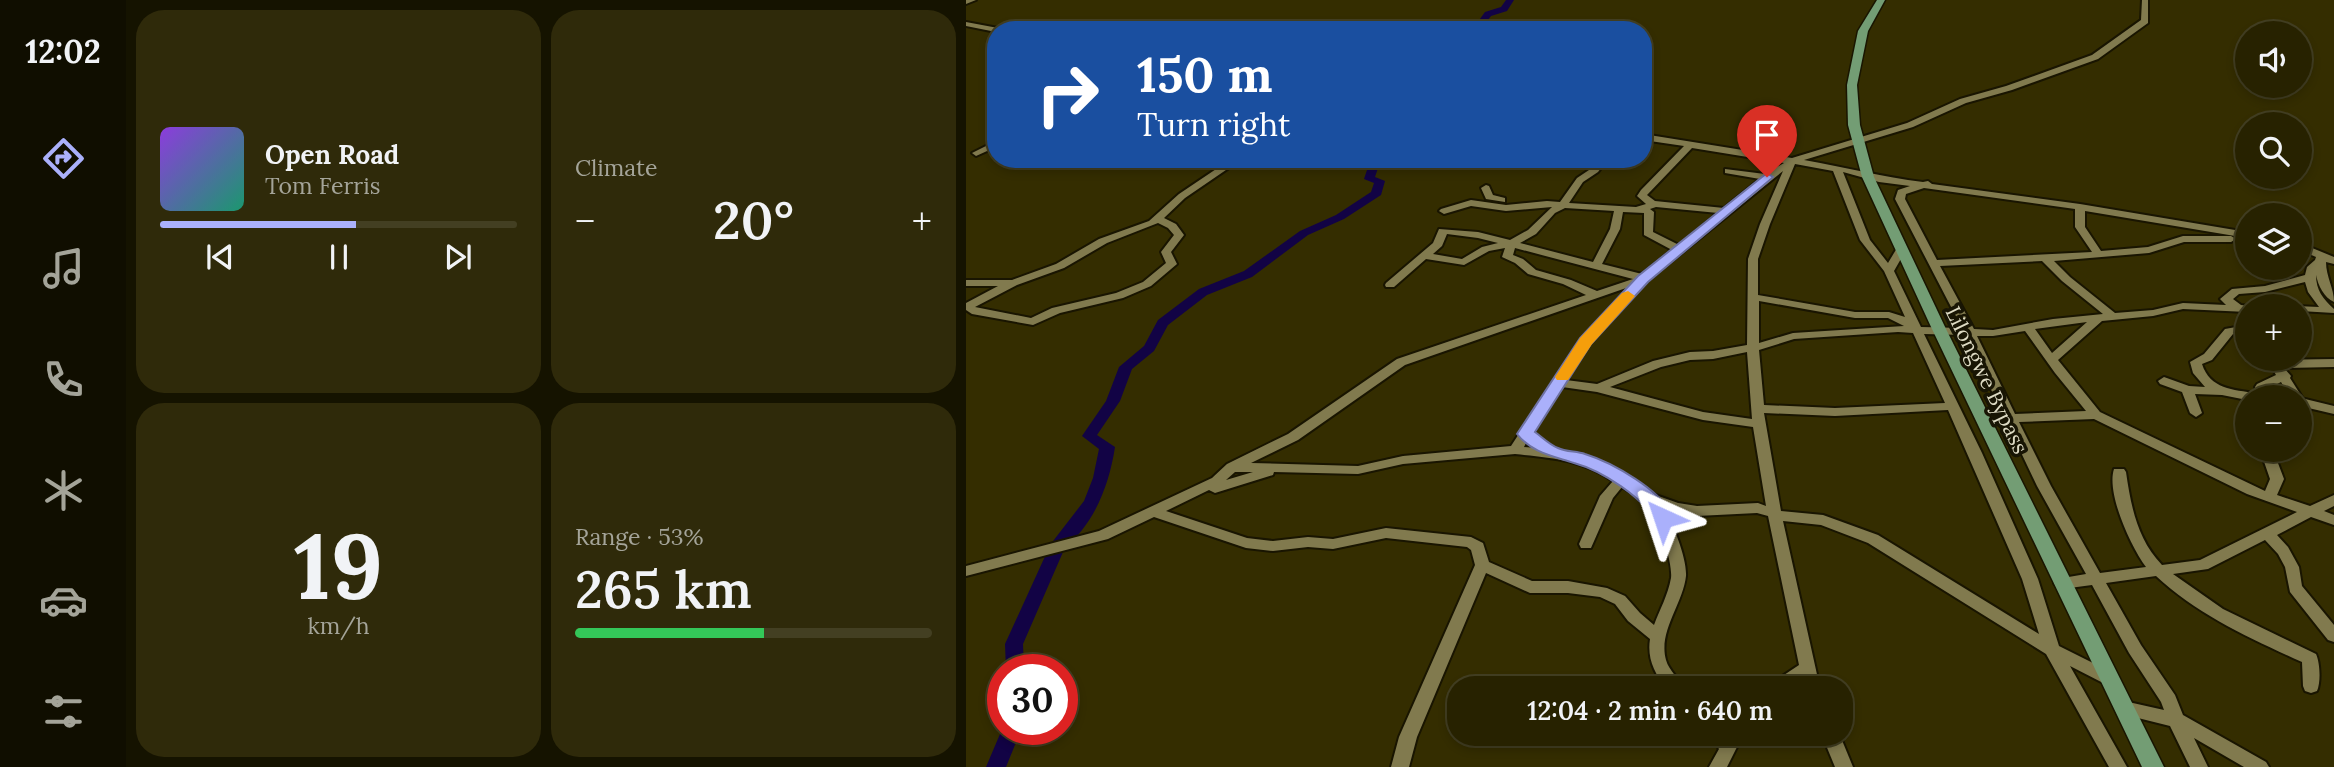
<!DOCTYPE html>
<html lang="en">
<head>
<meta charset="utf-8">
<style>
	:root { --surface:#272200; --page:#2f2a0a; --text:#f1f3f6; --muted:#a4a499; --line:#433f22; --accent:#aab0fb }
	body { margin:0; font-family:Lora,serif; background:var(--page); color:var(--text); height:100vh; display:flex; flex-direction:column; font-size:26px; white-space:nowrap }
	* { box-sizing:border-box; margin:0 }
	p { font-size:23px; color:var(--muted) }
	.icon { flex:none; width:38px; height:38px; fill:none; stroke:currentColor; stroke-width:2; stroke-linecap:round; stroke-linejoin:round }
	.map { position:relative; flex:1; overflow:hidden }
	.panel { display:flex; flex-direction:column; gap:10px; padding:10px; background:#151300; width:840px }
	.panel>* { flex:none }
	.top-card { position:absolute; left:21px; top:21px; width:665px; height:147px; border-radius:28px; box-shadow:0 4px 10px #0003,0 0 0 2px var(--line); background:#1a4fa0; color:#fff; overflow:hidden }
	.controls { position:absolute; left:1269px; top:21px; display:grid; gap:14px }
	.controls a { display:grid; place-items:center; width:77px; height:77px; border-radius:50%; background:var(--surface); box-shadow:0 4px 10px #0003,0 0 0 2px var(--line); font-size:35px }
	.speed { position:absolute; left:21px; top:654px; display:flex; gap:14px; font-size:35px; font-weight:700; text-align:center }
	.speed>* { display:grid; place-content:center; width:91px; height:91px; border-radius:50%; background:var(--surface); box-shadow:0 4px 10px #0003,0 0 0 2px var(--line); line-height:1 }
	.speed .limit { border:10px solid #d22; background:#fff; color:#111 }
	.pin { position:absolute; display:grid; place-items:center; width:60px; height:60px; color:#fff; margin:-72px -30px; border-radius:50% 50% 50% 0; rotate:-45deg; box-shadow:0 0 7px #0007 }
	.pin .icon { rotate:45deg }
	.me { position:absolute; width:77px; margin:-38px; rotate:318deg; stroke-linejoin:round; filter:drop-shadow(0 0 5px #0008) }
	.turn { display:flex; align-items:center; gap:24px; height:147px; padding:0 35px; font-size:32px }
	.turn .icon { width:91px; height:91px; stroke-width:2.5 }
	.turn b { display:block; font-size:49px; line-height:60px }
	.big { font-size:52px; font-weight:600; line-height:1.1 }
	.panel .card { flex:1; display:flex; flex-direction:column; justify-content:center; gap:10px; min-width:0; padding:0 24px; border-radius:28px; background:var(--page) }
	.panel .dial { align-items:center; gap:0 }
	.dial b { font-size:91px; line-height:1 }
	.song { display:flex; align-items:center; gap:21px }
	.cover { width:84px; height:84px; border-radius:10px; background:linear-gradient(135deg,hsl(270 70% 55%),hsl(160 70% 35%)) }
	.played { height:7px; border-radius:4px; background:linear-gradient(90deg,var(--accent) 55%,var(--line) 55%) }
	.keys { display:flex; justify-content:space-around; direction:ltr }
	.heat { display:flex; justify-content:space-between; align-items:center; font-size:38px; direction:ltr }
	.charge { height:10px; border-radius:5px; background:linear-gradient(90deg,#34c759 53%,var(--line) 0) }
	.panel .tiles { flex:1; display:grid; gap:10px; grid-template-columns:repeat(2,1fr) }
	.trip { position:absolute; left:481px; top:676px; width:406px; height:70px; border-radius:28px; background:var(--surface); box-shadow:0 4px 10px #0003,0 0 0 2px var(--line); font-weight:600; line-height:70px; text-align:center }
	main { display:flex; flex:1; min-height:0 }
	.menu { display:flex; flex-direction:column; width:126px; justify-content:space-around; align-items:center; background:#100e00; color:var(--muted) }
	.menu .icon { width:49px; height:49px }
	.menu .on { color:var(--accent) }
	.menu b { font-size:32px; color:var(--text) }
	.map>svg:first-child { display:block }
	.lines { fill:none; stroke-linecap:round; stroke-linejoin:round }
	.river { fill:#120345; fill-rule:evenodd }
	.minor-casing { stroke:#191501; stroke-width:4 }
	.major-casing { stroke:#191501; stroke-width:3 }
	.minor { fill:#817a4e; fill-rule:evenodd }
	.major { fill:#739d74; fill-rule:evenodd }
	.route { fill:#aab0fb; stroke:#6e72a3; stroke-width:2 }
	.slow { fill:#f59e0b }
	.labels { text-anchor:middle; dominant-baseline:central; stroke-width:7; stroke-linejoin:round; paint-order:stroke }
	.street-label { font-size:21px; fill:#dedbc4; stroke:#181504 }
</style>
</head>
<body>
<main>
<nav class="menu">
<b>12:02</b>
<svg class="icon on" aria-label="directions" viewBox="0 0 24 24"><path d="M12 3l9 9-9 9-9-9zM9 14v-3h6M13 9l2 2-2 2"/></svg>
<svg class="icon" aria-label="music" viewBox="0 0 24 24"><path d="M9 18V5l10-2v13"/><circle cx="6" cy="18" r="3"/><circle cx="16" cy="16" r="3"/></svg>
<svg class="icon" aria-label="phone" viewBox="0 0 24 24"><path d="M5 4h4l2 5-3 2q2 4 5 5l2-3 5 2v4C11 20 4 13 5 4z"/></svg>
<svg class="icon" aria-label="climate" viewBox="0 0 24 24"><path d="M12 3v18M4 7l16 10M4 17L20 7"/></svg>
<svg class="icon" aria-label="car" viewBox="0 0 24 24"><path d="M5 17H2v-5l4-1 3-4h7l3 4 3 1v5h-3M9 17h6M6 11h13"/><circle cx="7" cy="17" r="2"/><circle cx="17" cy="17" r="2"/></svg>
<svg class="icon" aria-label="filters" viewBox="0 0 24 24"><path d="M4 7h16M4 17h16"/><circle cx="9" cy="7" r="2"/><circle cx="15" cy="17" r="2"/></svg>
</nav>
<section class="panel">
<div class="tiles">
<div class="card">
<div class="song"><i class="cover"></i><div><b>Open Road</b><p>Tom Ferris</p></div></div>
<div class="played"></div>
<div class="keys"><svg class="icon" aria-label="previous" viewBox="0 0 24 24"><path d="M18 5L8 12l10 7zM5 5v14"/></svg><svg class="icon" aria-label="pause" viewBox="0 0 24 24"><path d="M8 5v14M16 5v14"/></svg><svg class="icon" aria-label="next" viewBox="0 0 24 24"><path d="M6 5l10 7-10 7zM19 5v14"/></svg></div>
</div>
<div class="card"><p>Climate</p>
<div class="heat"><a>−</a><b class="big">20°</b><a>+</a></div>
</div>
<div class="card dial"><b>19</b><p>km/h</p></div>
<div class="card"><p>Range · 53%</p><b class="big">265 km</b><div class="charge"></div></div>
</div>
</section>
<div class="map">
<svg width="1368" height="767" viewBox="0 0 1368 767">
	<rect width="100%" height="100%" fill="#342d00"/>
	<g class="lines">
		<g class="river">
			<polygon points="540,0 548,0 541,11 525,16 514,30 506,30 519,12 535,7"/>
			<path d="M410,159H422L412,168L409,177L419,181L415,195L378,219L342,235L286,277L241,295L202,325L188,351L166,369L154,401L131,435L149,447C143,486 128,525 96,550L97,552L57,644L58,670H40L39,644L81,552L85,547L84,545L118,501L127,478L133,449L116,436L140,401L153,367L178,346L192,320L233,289L278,271L334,231L370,215L405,192L408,183L398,179L402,167Z"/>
			<polygon points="37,727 37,730 55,730 40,767 20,767"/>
		</g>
		<g class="minor-casing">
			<g id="minor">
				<polygon points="0,0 10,0 0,4"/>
				<path d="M1176,0H1182V23L1132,59L1046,90L1000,103L947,127L838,160C878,167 917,177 957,182L962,181L966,184L1114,204L1281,232V238L1119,211V227L1135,251L1182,247L1217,236H1265L1270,239L1265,242H1218L1183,253L1088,261L1104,277L1149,313L1187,310L1217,303L1260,305L1254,299L1266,289L1299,286L1339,275L1341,267L1349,260L1350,257L1334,250V243L1368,257V264L1360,262C1360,277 1368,288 1368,302C1358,298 1352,285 1350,275C1350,290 1357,299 1368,309V313L1334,311V306H1330L1353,307L1342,292L1339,282L1299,292L1273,294L1267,299L1275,305L1283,306H1281V312L1217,309L1187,316L1136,321L1092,360L1134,412L1299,491L1304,479L1294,450H1307L1318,479L1311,495L1344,506L1368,495V506L1358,511L1368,515V525L1345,517L1311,535L1322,547L1333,567L1336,586L1368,625V642L1362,640L1324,592L1319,567L1312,554L1299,540L1242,569L1207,574L1257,609L1350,654C1354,663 1355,682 1351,691L1345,693L1339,691L1337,686L1336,662C1285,639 1232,615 1190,576L1140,583L1175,645L1209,695L1217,715L1300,762L1303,767H1278L1228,738L1242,767H1224L1204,726L1152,713L1150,708L1152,703L1158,701L1198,710L1195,702L1163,653L1126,585L1096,589L1091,587L1088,583L1091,579L1120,574L1071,486L999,335L958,334L1016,453L1072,579L1093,646L1149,674L1151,679L1149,684L1143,686L1104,666L1161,767H1143L1080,654L902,543L855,525L817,521L854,688H838L836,680L825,688H804L806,683L833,665L802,516L791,513L731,516L698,508C707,524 721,558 720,576C717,604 692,631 700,660C703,671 713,678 718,688H700C688,673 681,658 684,639L662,621L649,604L634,597L602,593H564L520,573L451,737L443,767H425L433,737L509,565L505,550L501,547L420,538L367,549L342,547L307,551L280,548L188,517L142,539L0,576V566L133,531L246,478L261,464L322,434L431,359L620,295L597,284L562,274L549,263L536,257L539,248L523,251L498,265L460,259L428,287H420L419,285L420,283L467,243L473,229L512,232L544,240L562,230L586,207L540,211L505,206L478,214L473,211L475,209L505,200L540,205L581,201L594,202L611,178L626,168L633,159H642L632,172L617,182L603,203L670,207L680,204L671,196L675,190L718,146L677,140V134L826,158L941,123L994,99L1040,86L1126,55L1175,20ZM726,148L818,163L799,174L759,169V173L794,179L758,208L689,201L681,195ZM829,164L867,171L894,240L918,271L939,317L923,312H889L792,295V259L804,224ZM817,171L794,224L782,259L781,345L747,351L724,352L687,361L631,384L600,380L624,343L681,281ZM877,172L913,182L944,186L932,190L929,199L996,328L955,327L928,271L940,250L935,247L931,248L922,263L904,240ZM958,188L1109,209V227L1126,252L971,260L939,199L940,194ZM690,207L752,213L713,245L687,232L688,212L684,209ZM599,208L648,211L644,229L627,262L554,243L570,234L589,213ZM657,212L678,213V235L706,250L676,274L636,264L654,229ZM481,234L512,238L532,243L516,247L496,259L467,254L476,246ZM549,248L667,279L631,291L605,280L570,270L557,259L547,255ZM1076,261L1096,281L1137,314L1087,319L1027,330L1008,329L974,266ZM663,287L615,339L545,446L437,456L392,466L285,463L332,440L439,365ZM793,301L889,318H922L938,326L827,333L793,343ZM1121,322L1086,353L1069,329ZM1059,331L1089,373L1120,411L1049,414L1011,336H1027ZM932,332L947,333L979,403L869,408L798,405L793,350L828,339ZM781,352L786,419L737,412L644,387L695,367L724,360L747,359ZM596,387L631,392L737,420L787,427L800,506L792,503L731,506L712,503L684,493L646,467L615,454L592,451L567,433ZM982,410L1056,579L1073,634L912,535L857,515L815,511L798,413L869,416ZM1128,419L1281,494L1331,512L1234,560L1196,565C1171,539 1165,506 1160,472L1158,469H1148C1140,493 1165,547 1180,567L1134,573L1085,486L1053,422ZM561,441L572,448L558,447ZM549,454C585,458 616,459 647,481L634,496L613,544L615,548H625L647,498L656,487C664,492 673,497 679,502C691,513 707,562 705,578C702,595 694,609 688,625L674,613L659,596L641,588L602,581H566L523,562L517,543L505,537L420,528L367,539L342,537L307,541L281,538L200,511L243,490L249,493L307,475L308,472L392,474L437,464ZM269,472H287L260,480Z"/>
				<polygon points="0,22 32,28 35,30 30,30 30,32 0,26"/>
				<polygon points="30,141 30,147 10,156 6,153"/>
				<path d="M265,159H276L219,198L198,218L210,224L218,235L205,252L211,264L185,286L157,298L94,313L67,325L6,314L0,310V303L32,286H0V280H46L90,264L133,239L183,221L213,194ZM192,223L202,228L208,235L195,252L200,263L177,282L150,293L86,308L65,318L9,307L51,285L98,268L141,243Z"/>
				<polygon points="520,185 523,186 527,195 539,198 539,202 520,199 515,188"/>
				<path d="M1281,325V331L1267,334L1246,360L1236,364C1244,389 1267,390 1290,393L1289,387L1291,384L1310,375L1306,368L1309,360L1368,359V367L1318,368L1325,376L1324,378L1336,397L1335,398L1368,406V414L1334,406V397H1324L1315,382L1301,389L1303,397H1281V400L1256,395L1229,394L1236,413L1230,417L1224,413L1216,392L1194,384L1192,381L1198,377L1223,386L1239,387L1227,373L1224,362L1238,354L1259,329Z"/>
				<polygon points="743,733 778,733 761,767 743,767 753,749"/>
				<polygon points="855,733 873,733 887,767 869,767"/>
			</g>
		</g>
		<g class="major-casing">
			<polygon id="major" points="911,0 919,0 902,31 891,85 894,125 908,177 980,329 1198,767 1176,767 966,329 896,177 882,125 881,85 892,31"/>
		</g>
		<use href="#minor" class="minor"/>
		<use href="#major" class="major"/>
	</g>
	<path class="route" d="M801,173L807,177L805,179L682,282L625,344L569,432C576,437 584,445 592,448C600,452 611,451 619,454C645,462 698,491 707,518L704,522H691C676,497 637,471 608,463C587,456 566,453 551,434L614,338L672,276Z"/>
	<polygon class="slow" points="662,291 669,296 626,344 602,380 591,380 589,377 614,338 656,293"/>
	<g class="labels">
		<g class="street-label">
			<text transform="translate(1021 380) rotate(64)">Lilongwe Bypass</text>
		</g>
	</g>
</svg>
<div class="controls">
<a><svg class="icon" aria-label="sound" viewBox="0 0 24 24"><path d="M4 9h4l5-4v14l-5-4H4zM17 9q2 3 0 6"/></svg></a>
<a><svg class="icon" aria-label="search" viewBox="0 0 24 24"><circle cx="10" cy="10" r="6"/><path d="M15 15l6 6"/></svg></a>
<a><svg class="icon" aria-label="layers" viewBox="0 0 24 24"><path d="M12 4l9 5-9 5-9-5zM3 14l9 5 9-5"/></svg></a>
<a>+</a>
<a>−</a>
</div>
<div class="speed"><div class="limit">30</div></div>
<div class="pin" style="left:801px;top:177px;background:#d93025"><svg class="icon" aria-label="arrive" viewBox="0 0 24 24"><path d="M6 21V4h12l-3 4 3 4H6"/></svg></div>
<svg class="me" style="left:697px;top:518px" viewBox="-20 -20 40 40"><path d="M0-17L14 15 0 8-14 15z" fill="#aab0fb" stroke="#fff" stroke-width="4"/></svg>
<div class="trip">12:04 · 2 min · 640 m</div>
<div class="top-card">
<div class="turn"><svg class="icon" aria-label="right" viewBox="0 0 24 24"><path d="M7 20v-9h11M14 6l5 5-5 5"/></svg><div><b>150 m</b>Turn right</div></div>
</div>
</div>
</main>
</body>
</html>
